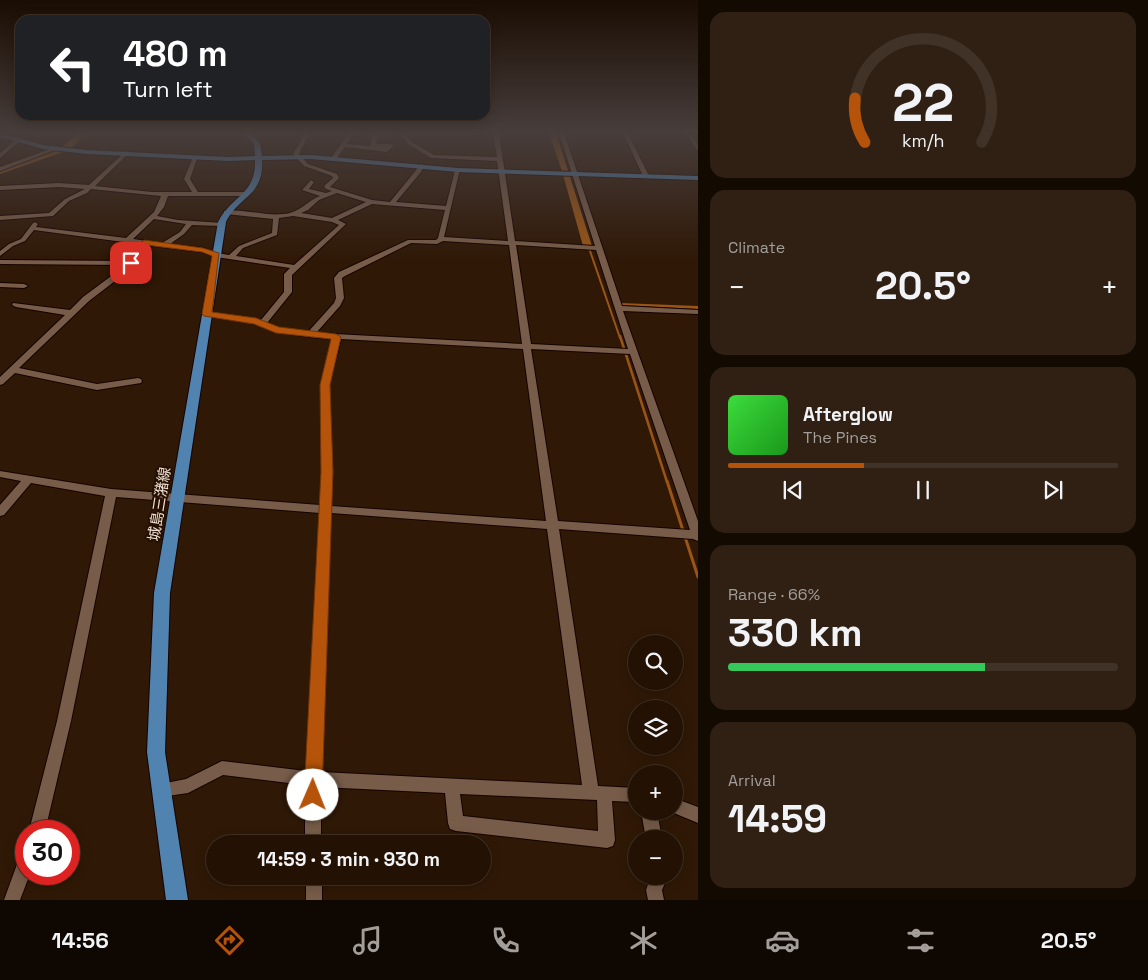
<!DOCTYPE html>
<html lang="en">
<head>
<meta charset="utf-8">
<style>
	:root { --surface:#231204; --page:#2f2013; --text:#f1f3f6; --muted:#a39e9a; --line:#403226; --accent:#b45309 }
	body { margin:0; font-family:"Space Grotesk","Noto Sans JP",sans-serif; background:var(--page); color:var(--text); height:100vh; display:flex; flex-direction:column; font-size:19px; white-space:nowrap }
	* { box-sizing:border-box; margin:0 }
	p { font-size:16px; color:var(--muted) }
	.icon { flex:none; width:28px; height:28px; fill:none; stroke:currentColor; stroke-width:2; stroke-linecap:round; stroke-linejoin:round }
	.map { position:relative; flex:1; overflow:hidden }
	.details { display:flex; flex-direction:column; gap:12px; padding:12px; background:#130a02; width:450px }
	.details>* { flex:none }
	.hud { position:absolute; left:15px; top:15px; width:475px; height:105px; border-radius:15px; box-shadow:0 2px 12px #0003,0 0 0 1px var(--line); background:#202124; color:#fff; overflow:hidden }
	.tools { position:absolute; left:628px; top:635px; display:grid; gap:10px }
	.tools a { display:grid; place-items:center; width:55px; height:55px; border-radius:50%; background:var(--surface); box-shadow:0 2px 12px #0003,0 0 0 1px var(--line); font-size:25px }
	.speed { position:absolute; left:15px; top:820px; display:flex; gap:10px; font-size:25px; font-weight:700; text-align:center }
	.speed>* { display:grid; place-content:center; width:65px; height:65px; border-radius:50%; background:var(--surface); box-shadow:0 2px 12px #0003,0 0 0 1px var(--line); line-height:1 }
	.speed .limit { border:8px solid #d22; background:#fff; color:#111 }
	.pin { position:absolute; display:grid; place-items:center; width:42px; height:42px; color:#fff; margin:-21px; border-radius:10px; box-shadow:0 2px 8px #0006 }
	.me { position:absolute; width:55px; margin:-28px; rotate:1deg; stroke-linejoin:round; filter:drop-shadow(0 0 4px #0008) }
	.turn { display:flex; align-items:center; gap:18px; height:105px; padding:0 25px; font-size:22px }
	.turn .icon { width:65px; height:65px; stroke-width:2.5 }
	.turn b { display:block; font-size:35px; line-height:42px }
	.big { font-size:38px; font-weight:800; line-height:1.1 }
	.details .tile { flex:1; display:flex; flex-direction:column; justify-content:center; gap:8px; min-width:0; padding:0 18px; border-radius:15px; background:var(--page) }
	.details .dial { align-items:center; gap:0 }
	.dial svg { height:130px; overflow:visible; fill:none; stroke:var(--line); stroke-width:7; stroke-linecap:round; text-anchor:middle }
	.dial text { fill:var(--text); stroke:none }
	.song { display:flex; align-items:center; gap:15px }
	.cover { width:60px; height:60px; border-radius:8px; background:linear-gradient(135deg,hsl(120 70% 55%),hsl(120 70% 35%)) }
	.played { height:5px; border-radius:2px; background:linear-gradient(90deg,var(--accent) 35%,var(--line) 35%) }
	.keys { display:flex; justify-content:space-around; direction:ltr }
	.heat { display:flex; justify-content:space-between; align-items:center; font-size:28px; direction:ltr }
	.charge { height:8px; border-radius:4px; background:linear-gradient(90deg,#34c759 66%,var(--line) 0) }
	.trip { position:absolute; left:206px; top:835px; width:285px; height:50px; border-radius:25px; background:var(--surface); box-shadow:0 2px 12px #0003,0 0 0 1px var(--line); font-weight:800; line-height:50px; text-align:center }
	.tabs { display:flex; height:80px; justify-content:space-around; align-items:center; background:#0e0702; color:var(--muted) }
	.tabs .icon { width:35px; height:35px }
	.tabs .current { color:var(--accent) }
	.tabs b { font-size:22px; color:var(--text) }
	main { display:flex; flex:1; min-height:0 }
	.map>svg:first-child { display:block }
	.water { fill:#9a5516 }
	.lines { fill:none; stroke-linecap:round; stroke-linejoin:round }
	.stream-far2 { stroke:#9a5516; stroke-width:2 }
	.stream-far1 { stroke:#9a5516; stroke-width:2.5 }
	.stream { stroke:#9a5516; stroke-width:3 }
	.river { fill:#9a5516; fill-rule:evenodd }
	.minor-casing { stroke:#160300; stroke-width:2 }
	.major-casing { stroke:#160300; stroke-width:2 }
	.minor { fill:#775c49; fill-rule:evenodd }
	.major { fill:#5183b1; fill-rule:evenodd }
	.route { fill:#b45309; stroke:#753606 }
	.labels { text-anchor:middle; dominant-baseline:central; stroke-width:4; stroke-linejoin:round; paint-order:stroke }
	.street-label { font-size:15px; fill:#f1e1d6; stroke:#250f01 }
</style>
</head>
<body>
<main>
<div class="map">
<svg width="698" height="900" viewBox="0 0 698 900">
	<rect width="100%" height="100%" fill="#2f1806"/>
	<g class="water">
		<polygon points="549,133 556,133 592,246 583,246 562,171"/>
		<polygon points="620,303 698,306 698,309 621,305"/>
	</g>
	<g class="lines">
		<polyline class="stream-far2" points="589,248 620,338"/>
		<polyline class="stream-far1" points="620,336 667,482"/>
		<polyline class="stream" points="667,481 698,577"/>
		<polygon class="river" points="79,133 87,133 69,150 0,174 0,169 63,146"/>
		<g class="minor-casing">
			<g id="minor">
				<path d="M305,133H310L299,154L308,164L337,174L339,178L330,187L372,200L390,202L421,164L424,166L421,172L396,202L446,206L455,170L460,169L444,237L508,241L497,161L431,158L408,144L399,133H404L412,142L434,155L497,157L493,133H499L515,241L595,246L559,133H564L622,306L698,310V314L623,311L698,521V541L693,539L559,529L598,786L636,788V802L612,801L615,840L613,846L607,848L456,831L450,829L448,823L445,793L321,787V844H305V785L223,775L188,793L161,797L156,795L153,790L156,785L186,779L222,761L306,771L320,513L116,497L71,721L45,831H29L57,721L105,496L31,483L4,515L0,516V505L21,481L0,477V471L111,489L320,505L322,472L321,385L332,339L310,337L277,332L254,323L207,316L203,314L207,312L261,320L284,292V274L290,268L216,257L202,252L145,245L135,254V263L132,268L89,301L19,368L97,384L138,378L141,379L142,381L141,383L97,390L15,373L3,384L0,385V377L65,315L16,307L12,305L13,303L70,310L83,297L126,265L0,264V260L127,261L129,253L138,244L34,230L25,241L13,246L0,256V251L9,244L21,239L33,223L35,222L38,224L36,227L126,238L154,212L161,196L91,189L87,193L69,201L53,216L0,220V216L49,213L65,199L85,189L59,187L0,190V186L59,183L89,185L126,151L128,152V154L95,186L152,192H192L184,179L193,157L198,156L190,179L198,192H245L248,194L245,196H168L164,207L157,216L178,220L223,223V225L221,226L192,225L184,234L170,244L203,248L217,253L229,255L239,246L272,233L273,219L226,214L224,213V211C246,208 268,218 290,213C303,209 309,200 320,196L302,190L311,180L314,182L309,189L326,193L332,191L326,189L324,186L333,178L332,176L304,166L293,154ZM337,193L366,202L332,218L301,213L308,210L319,200ZM372,204L445,210L438,238L436,240H408L339,272L334,278L336,298L334,303L308,332L279,328L267,323L292,292V275L346,224L338,220ZM293,216L332,222L339,225L294,265L236,256L243,248L277,235L279,218ZM154,219L186,224L180,232L162,243L133,239ZM443,241L509,245L522,344L316,333L340,306L344,298L342,278L345,276L411,243L437,244ZM516,245L596,250L628,349L531,344ZM341,339L523,349L546,521L331,506L332,472L329,385ZM531,349L630,354L690,530L558,521ZM331,513L547,529L582,785L321,772ZM460,794L597,800L598,831L463,816Z"/>
				<polygon points="349,133 354,133 347,144 370,146 373,135 361,133 378,133 376,144 391,144 394,146 387,152 345,147 336,159 332,159 331,158"/>
				<polygon points="623,133 628,133 649,176 648,177 643,176"/>
				<polygon points="685,133 690,133 698,145 698,151"/>
				<polygon points="15,140 20,141 0,158 0,153"/>
				<polygon points="53,148 58,149 0,171 0,167"/>
				<polygon points="0,283 24,284 28,286 24,288 0,287"/>
				<polygon points="674,798 698,807 698,823 669,811 674,811"/>
				<polygon points="641,811 657,811 662,839 646,839"/>
				<polygon points="26,854 26,874 30,874 20,900 4,900 20,856"/>
				<rect x="306" y="876" width="16" height="24"/>
				<polygon points="651,876 668,876 662,890 664,900 648,900 646,890"/>
			</g>
		</g>
		<g class="major-casing">
			<path id="major" d="M0,133L43,145L87,150L228,157L255,156L254,144L243,133H250L260,143L262,156L311,155L458,168L698,176V180L458,172L311,159L262,160C264,197 239,195 226,222L170,593L165,752L188,900H166L147,752L154,593L218,222C232,195 256,195 255,160L228,161L87,154L43,149L0,137Z"/>
		</g>
		<use href="#minor" class="minor"/>
		<use href="#major" class="major"/>
	</g>
	<linearGradient id="sky" x2="0" y2="1"><stop stop-color="#1a0d03"/><stop offset="0.51" stop-color="#473d3b"/><stop offset="1" stop-color="#473d3b" stop-opacity="0"/></linearGradient>
	<rect width="698" height="259" fill="url(#sky)"/>
	<polygon class="route" points="144,240 203,248 219,253 212,312 256,318 279,327 336,334 341,337 330,385 333,472 322,795 319,801 313,804 307,801 304,795 321,472 320,385 331,339 276,333 254,324 204,316 202,314 212,256 202,252 146,245 136,254 134,265 128,265 128,253"/>
	<g class="labels">
		<g class="street-label">
			<text transform="translate(159 504) rotate(-81)">城島三潴線</text>
		</g>
	</g>
</svg>
<div class="tools">
<a><svg class="icon" aria-label="search" viewBox="0 0 24 24"><circle cx="10" cy="10" r="6"/><path d="M15 15l6 6"/></svg></a>
<a><svg class="icon" aria-label="layers" viewBox="0 0 24 24"><path d="M12 4l9 5-9 5-9-5zM3 14l9 5 9-5"/></svg></a>
<a>+</a>
<a>−</a>
</div>
<div class="speed"><div class="limit">30</div></div>
<div class="pin" style="left:131px;top:263px;background:#d93025"><svg class="icon" aria-label="arrive" viewBox="0 0 24 24"><path d="M6 21V4h12l-3 4 3 4H6"/></svg></div>
<svg class="me" style="left:313px;top:795px" viewBox="-20 -20 40 40"><circle r="19" fill="#fff"/><path d="M0-13L10 11 0 6-10 11z" fill="#b45309"/></svg>
<div class="trip">14:59 · 3 min · 930 m</div>
<div class="hud">
<div class="turn"><svg class="icon" aria-label="left" viewBox="0 0 24 24"><path d="M17 20v-9H6M10 6l-5 5 5 5"/></svg><div><b>480 m</b>Turn left</div></div>
</div>
</div>
<section class="details">
<div class="tile dial"><svg viewBox="0 0 100 80">
<path d="M14 69A42 42 0 1 1 86 69"/>
<path d="M14 69A42 42 0 0 1 8 42" stroke="#b45309"/>
<text x="50" y="56" font-size="32" font-weight="700">22</text>
<text x="50" y="72" font-size="11">km/h</text>
</svg></div>
<div class="tile"><p>Climate</p>
<div class="heat"><a>−</a><b class="big">20.5°</b><a>+</a></div>
</div>
<div class="tile">
<div class="song"><i class="cover"></i><div><b>Afterglow</b><p>The Pines</p></div></div>
<div class="played"></div>
<div class="keys"><svg class="icon" aria-label="previous" viewBox="0 0 24 24"><path d="M18 5L8 12l10 7zM5 5v14"/></svg><svg class="icon" aria-label="pause" viewBox="0 0 24 24"><path d="M8 5v14M16 5v14"/></svg><svg class="icon" aria-label="next" viewBox="0 0 24 24"><path d="M6 5l10 7-10 7zM19 5v14"/></svg></div>
</div>
<div class="tile"><p>Range · 66%</p><b class="big">330 km</b><div class="charge"></div></div>
<div class="tile"><p>Arrival</p><b class="big">14:59</b></div>
</section>
</main>
<nav class="tabs">
<b>14:56</b>
<svg class="icon current" aria-label="directions" viewBox="0 0 24 24"><path d="M12 3l9 9-9 9-9-9zM9 14v-3h6M13 9l2 2-2 2"/></svg>
<svg class="icon" aria-label="music" viewBox="0 0 24 24"><path d="M9 18V5l10-2v13"/><circle cx="6" cy="18" r="3"/><circle cx="16" cy="16" r="3"/></svg>
<svg class="icon" aria-label="phone" viewBox="0 0 24 24"><path d="M5 4h4l2 5-3 2q2 4 5 5l2-3 5 2v4C11 20 4 13 5 4z"/></svg>
<svg class="icon" aria-label="climate" viewBox="0 0 24 24"><path d="M12 3v18M4 7l16 10M4 17L20 7"/></svg>
<svg class="icon" aria-label="car" viewBox="0 0 24 24"><path d="M5 17H2v-5l4-1 3-4h7l3 4 3 1v5h-3M9 17h6M6 11h13"/><circle cx="7" cy="17" r="2"/><circle cx="17" cy="17" r="2"/></svg>
<svg class="icon" aria-label="filters" viewBox="0 0 24 24"><path d="M4 7h16M4 17h16"/><circle cx="9" cy="7" r="2"/><circle cx="15" cy="17" r="2"/></svg>
<b>20.5°</b>
</nav>
</body>
</html>
